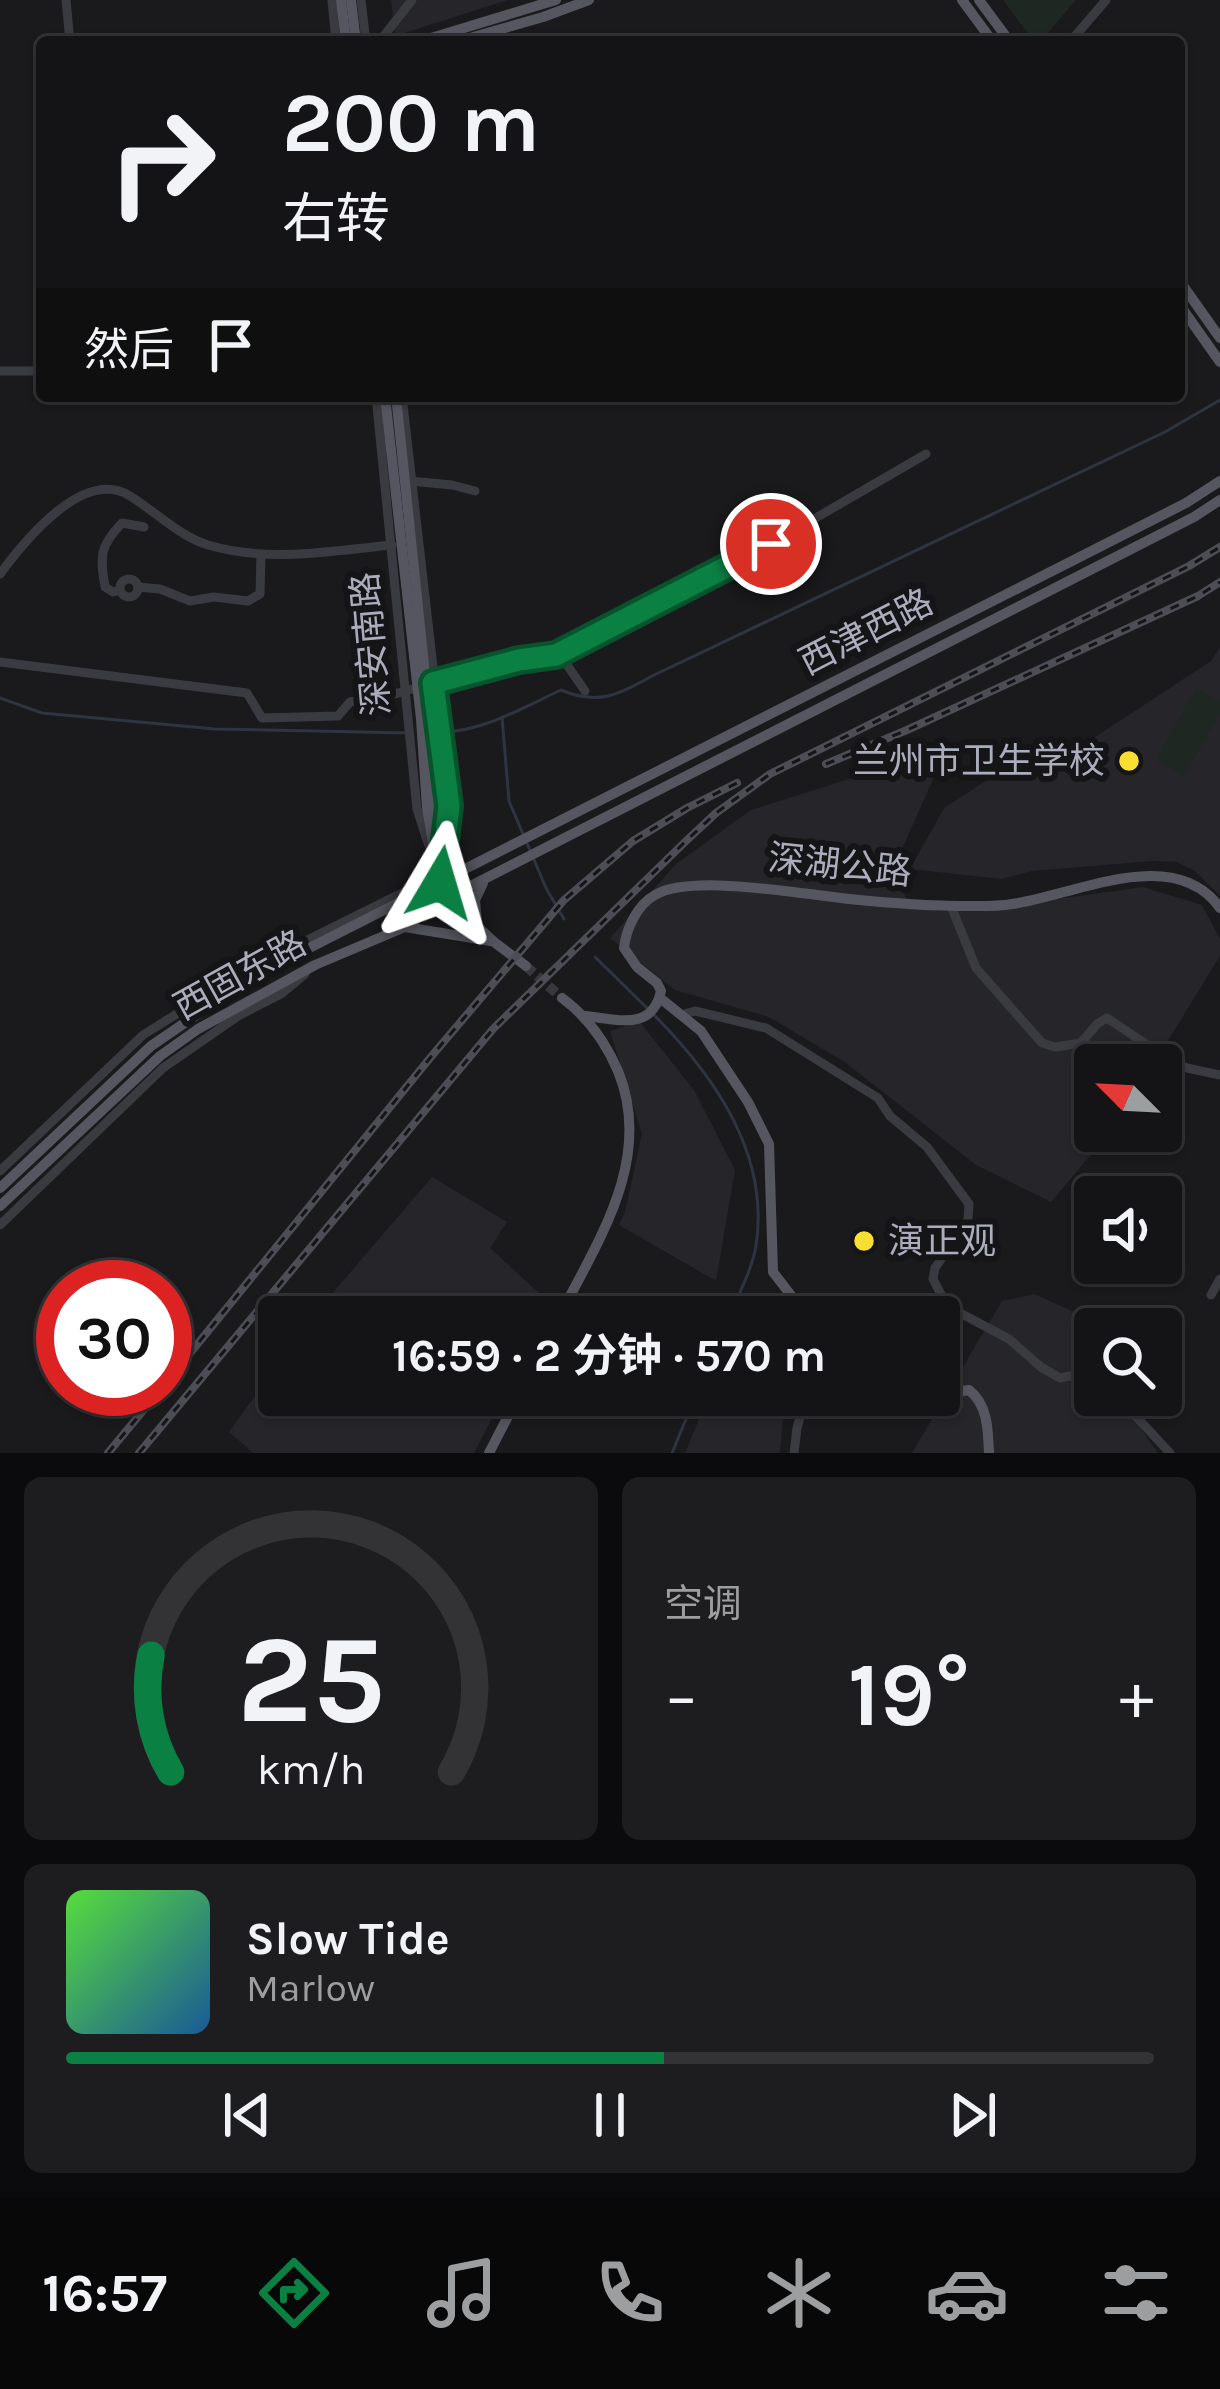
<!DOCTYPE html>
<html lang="zh">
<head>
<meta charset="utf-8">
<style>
	:root { --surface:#141315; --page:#1d1c1e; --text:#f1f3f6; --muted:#9d9ea0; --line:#333234; --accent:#0b8043 }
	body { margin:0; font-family:Karla,"Noto Sans SC",sans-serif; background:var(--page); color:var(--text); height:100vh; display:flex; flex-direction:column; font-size:45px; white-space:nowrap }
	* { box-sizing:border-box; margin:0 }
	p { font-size:39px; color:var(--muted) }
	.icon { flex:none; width:66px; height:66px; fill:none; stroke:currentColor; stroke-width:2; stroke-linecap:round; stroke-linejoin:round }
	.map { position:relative; height:1453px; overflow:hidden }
	.details { display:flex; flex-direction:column; gap:24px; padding:24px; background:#0b0a0c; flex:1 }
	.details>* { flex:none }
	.hud { position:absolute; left:36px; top:36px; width:1149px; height:366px; border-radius:12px; box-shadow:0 3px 9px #0004,0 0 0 3px var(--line); background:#141315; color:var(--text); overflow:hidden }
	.needle { width:78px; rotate:294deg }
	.buttons { position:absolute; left:1074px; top:1044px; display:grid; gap:24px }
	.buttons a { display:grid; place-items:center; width:108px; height:108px; border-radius:12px; background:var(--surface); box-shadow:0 3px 9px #0004,0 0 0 3px var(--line); font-size:60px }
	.speed { position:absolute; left:36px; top:1260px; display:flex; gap:24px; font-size:60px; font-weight:700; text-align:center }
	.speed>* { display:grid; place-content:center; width:156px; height:156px; border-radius:50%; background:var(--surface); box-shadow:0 3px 9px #0004,0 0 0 3px var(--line); line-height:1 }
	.speed .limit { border:18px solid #d22; background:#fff; color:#111 }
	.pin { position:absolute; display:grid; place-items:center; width:102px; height:102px; color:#fff; margin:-51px; border:6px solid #fff; border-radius:50%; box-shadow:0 3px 12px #0007 }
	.me { position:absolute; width:132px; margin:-66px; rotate:7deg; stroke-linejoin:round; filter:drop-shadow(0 0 9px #0008) }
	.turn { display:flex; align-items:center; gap:42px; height:252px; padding:0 48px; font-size:54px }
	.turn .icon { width:156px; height:156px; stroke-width:2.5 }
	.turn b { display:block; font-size:84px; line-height:102px }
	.then { display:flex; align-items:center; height:114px; padding:0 48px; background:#0003; gap:24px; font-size:45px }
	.big { font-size:90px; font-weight:700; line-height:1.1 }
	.details .card { flex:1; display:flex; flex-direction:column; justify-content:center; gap:18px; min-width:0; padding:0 42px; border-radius:18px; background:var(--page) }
	.details .dial { align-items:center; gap:0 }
	.dial svg { height:312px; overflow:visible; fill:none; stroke:var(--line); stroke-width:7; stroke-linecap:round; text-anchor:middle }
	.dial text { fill:var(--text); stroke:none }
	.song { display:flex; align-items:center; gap:36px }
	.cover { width:144px; height:144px; border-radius:18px; background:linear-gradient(135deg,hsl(110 70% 55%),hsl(210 70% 35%)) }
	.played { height:12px; border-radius:6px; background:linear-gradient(90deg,var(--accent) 55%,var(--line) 55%) }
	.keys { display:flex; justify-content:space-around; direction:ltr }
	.heat { display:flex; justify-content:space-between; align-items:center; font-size:66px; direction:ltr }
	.details .tiles { flex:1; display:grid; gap:24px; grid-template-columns:1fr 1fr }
	.card:last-child { grid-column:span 2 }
	.trip { position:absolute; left:258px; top:1296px; width:702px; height:120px; border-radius:12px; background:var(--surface); box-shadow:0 3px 9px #0004,0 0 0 3px var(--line); font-weight:700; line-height:120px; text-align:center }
	.tabs { display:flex; height:192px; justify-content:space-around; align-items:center; background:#080808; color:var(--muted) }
	.tabs .icon { width:84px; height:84px }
	.tabs .selected { color:var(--accent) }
	.tabs b { font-size:54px; color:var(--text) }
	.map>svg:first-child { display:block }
	.built { fill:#262529 }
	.grass { fill:#1f2722 }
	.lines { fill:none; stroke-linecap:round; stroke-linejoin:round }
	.stream { stroke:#2e3541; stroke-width:3 }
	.major-tunnel { stroke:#37373c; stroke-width:10; stroke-dasharray:10 5; stroke-linecap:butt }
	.minor { stroke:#3a3a41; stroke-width:9 }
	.major { stroke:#565660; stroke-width:10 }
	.rail-casing { stroke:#4d4d56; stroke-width:8 }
	.rail { stroke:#151417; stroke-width:3; stroke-dasharray:9; stroke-linecap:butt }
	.minor-bridge { stroke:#3a3a41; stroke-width:9 }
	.route-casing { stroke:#07532c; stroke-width:30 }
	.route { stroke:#0b8043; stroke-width:21 }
	.poi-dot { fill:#fadf33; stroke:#151417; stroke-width:4.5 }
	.labels { text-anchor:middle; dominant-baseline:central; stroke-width:12; stroke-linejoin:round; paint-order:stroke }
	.street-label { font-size:36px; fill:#abadbc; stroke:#151417 }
	.poi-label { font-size:36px; fill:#abadbc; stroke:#151417; text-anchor:end }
</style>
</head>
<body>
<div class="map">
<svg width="1220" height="1453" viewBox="0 0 1220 1453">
	<rect width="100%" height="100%" fill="#1a191c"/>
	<g class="built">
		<polygon points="391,0 508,0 395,36"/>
		<polygon points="1220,647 1220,896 1195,871 1177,862 1152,861 1032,871 1002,879 910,869 944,808 995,775 1080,747 1211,661"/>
		<polygon points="947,748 902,849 901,883 908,906 1014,905 1143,887 1202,905 1220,939 1220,956 1153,1065 1095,1065 1095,1131 1111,1131 1051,1202 976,1165 846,1063 769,1017 675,990 610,938 676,864 751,810"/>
		<polygon points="639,1021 694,1090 735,1170 716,1281 619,1225 625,1212 642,1134 610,1031"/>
		<polygon points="432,1177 507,1222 490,1248 551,1304 545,1317 312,1317"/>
		<polygon points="1034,1294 1079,1314 1095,1353 1095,1395 1117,1395 1158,1453 912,1453 1002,1301"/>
		<polygon points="279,1362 279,1395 504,1395 474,1453 253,1453 229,1432"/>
		<polygon points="709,1395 785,1395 780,1453 685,1453"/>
	</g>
	<g class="grass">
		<polygon points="1003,0 1076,0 1040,42 1034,42"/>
		<polygon points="1196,688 1220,702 1220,713 1184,776 1156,760"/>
	</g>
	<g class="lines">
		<g class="stream">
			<polyline points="0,698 42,713 215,729 409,733"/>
			<polyline points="502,717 509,801 546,888 564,919"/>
			<path d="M443,732C484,731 524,707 561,690C597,705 617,696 650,677L1165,432L1220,400"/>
			<polyline points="595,957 647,1008"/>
			<path d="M653,1014C715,1076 770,1155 756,1246C752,1270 738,1295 729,1317"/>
			<polyline points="672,1453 696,1395"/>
		</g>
		<polyline class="major-tunnel" points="526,966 562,998"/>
		<g class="minor">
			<polyline points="66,0 70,42"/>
			<polyline points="332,0 336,42"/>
			<polyline points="361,0 366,42"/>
			<polyline points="379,42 412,0"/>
			<polyline points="1070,42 1106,0"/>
			<polyline points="0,371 42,371"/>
			<polyline points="376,396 408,719"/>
			<polyline points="402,396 449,806 441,877"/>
			<polyline points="410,481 452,485 475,491"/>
			<path d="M0,574C25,540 84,467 130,496C156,512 179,536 208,545C269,563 331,551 392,545"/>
			<circle cx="129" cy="588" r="9"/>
			<polyline points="138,587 160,589 190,601 214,597 248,601 260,594 261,554"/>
			<path d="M120,590L113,592L105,587C100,557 99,547 122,523L144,527"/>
			<polyline points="556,655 565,662 585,691"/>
			<polyline points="0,662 247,693 262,718 338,716 350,702 398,693 519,660 556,655 733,566 926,454"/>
			<polyline points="417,809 430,849"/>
			<polyline points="951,906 976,968 1042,1043 1055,1047 1081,1043 1097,1024 1107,1018 1168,1059 1187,1068 1220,1075"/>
			<polyline points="681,1015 695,1011 766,1028 878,1098 890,1116 927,1147 969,1204 968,1220 935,1268 933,1279 947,1306 1009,1339 1041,1367 1060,1378 1090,1372 1095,1376"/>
			<polyline points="0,1171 143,1035 247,970 408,890 423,887"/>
			<polyline points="0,1225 163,1068 238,1016 281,994 305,974"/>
			<polyline points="1211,1295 1220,1279"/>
			<polyline points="1116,1395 1170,1453"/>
			<polyline points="794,1453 797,1428 806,1395"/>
		</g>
		<g class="major">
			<polyline points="341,0 346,42"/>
			<polyline points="351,0 356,42"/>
			<polyline points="962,0 993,42"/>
			<polyline points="979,0 1010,42"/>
			<polyline points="418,42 556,0"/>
			<polyline points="456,42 543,17 589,0"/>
			<polyline points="1179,280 1220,338"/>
			<polyline points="1179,304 1220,362"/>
			<polyline points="385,396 421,719 427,808 440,883 447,898 494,942 526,966"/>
			<polyline points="396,396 426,684 439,840"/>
			<polyline points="477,922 475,900 483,883"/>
			<polyline points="405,927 491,941"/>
			<polyline points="660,998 701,1031 748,1102 769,1144 773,1272 793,1298 801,1317"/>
			<path d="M585,1016C617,1019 652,1032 661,991L657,983L637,967L624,948C626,929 637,905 655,895C687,876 773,890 810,894C858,901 909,905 957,906C975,906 995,907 1012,904C1073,896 1174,843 1220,908"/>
			<polyline points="0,1188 151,1046 252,977 1186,503 1220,481"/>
			<polyline points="0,1206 160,1056 198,1029 315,965 405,927 447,898 1194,517 1220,500"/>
			<path d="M559,1317C598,1241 654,1159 618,1071C605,1041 588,1017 562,998"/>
			<polyline points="813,1395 815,1398 829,1398 832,1395"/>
			<polyline points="903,1395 911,1399 936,1395"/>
			<path d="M939,1395L969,1390C988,1405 988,1430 989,1453"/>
			<polyline points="489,1453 519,1395"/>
		</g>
		<g class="rail-casing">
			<g id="rail">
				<polyline points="826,764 907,730 1198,596 1220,582"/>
				<polyline points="165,1384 430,1058 564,900 633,841 687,808 737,783"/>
				<polyline points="108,1453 161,1389"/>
				<polyline points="139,1453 493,1029 686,841 716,813 770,774 1189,566 1220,547"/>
			</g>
		</g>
		<use href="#rail" class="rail"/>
		<polyline class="minor-bridge" points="408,719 417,809"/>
	</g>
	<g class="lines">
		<g class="route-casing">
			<polyline id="route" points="440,883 449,806 433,683 519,660 556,655 771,544"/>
		</g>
		<use href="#route" class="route"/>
	</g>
	<g class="poi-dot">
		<circle cx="1129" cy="761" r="12"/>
		<circle cx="864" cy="1241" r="12"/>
	</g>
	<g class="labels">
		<g class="street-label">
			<text transform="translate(866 632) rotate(-27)">西津西路</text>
			<text transform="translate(371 644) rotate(-95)">深安南路</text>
			<text transform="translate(840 865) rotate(6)">深湖公路</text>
			<text transform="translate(240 975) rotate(-29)">西固东路</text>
		</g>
		<g class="poi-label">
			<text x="1105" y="761">兰州市卫生学校</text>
			<text x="888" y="1241" text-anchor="start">演正观</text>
		</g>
	</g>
</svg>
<div class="buttons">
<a><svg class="needle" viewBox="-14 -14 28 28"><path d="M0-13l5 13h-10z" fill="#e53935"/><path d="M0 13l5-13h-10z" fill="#9d9ea0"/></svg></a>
<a><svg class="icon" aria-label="sound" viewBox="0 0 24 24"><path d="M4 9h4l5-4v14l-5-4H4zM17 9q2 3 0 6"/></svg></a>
<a><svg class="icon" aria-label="search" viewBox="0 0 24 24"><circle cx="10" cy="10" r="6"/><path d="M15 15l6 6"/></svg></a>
</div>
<div class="speed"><div class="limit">30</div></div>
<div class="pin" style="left:771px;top:544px;background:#d93025"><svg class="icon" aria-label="arrive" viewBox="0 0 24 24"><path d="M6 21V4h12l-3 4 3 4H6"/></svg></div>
<svg class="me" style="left:440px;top:883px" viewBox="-20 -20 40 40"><path d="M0-17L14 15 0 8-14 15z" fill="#0b8043" stroke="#fff" stroke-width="4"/></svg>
<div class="trip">16:59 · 2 分钟 · 570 m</div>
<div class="hud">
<div class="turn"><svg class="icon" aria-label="right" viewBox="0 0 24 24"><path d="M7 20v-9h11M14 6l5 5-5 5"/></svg><div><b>200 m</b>右转</div></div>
<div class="then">然后<svg class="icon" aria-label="arrive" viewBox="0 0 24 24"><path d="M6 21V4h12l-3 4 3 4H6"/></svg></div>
</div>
</div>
<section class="details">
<div class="tiles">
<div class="card dial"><svg viewBox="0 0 100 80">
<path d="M14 69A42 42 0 1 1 86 69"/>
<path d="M14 69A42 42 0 0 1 9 39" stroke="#0b8043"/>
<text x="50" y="56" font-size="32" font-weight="700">25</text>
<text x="50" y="72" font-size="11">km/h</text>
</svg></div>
<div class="card"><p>空调</p>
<div class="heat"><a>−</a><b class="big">19°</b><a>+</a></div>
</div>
<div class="card">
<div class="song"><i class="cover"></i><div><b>Slow Tide</b><p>Marlow</p></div></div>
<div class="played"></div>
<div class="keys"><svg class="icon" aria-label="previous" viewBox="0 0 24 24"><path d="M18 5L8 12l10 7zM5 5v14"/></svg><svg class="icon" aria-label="pause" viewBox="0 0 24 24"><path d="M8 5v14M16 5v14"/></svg><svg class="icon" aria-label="next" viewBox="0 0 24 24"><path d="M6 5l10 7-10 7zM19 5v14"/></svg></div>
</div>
</div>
</section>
<nav class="tabs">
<b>16:57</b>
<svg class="icon selected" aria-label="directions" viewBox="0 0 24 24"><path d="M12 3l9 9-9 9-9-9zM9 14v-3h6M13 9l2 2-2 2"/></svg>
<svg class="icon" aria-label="music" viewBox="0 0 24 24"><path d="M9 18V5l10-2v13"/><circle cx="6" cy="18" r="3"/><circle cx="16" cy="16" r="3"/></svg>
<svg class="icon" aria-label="phone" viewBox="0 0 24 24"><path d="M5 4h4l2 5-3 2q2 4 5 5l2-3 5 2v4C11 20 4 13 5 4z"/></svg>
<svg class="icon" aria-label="climate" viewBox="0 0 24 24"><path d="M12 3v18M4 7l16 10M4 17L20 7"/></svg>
<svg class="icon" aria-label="car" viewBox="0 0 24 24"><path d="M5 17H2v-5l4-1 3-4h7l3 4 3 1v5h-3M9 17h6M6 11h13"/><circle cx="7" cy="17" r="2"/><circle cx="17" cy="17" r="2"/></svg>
<svg class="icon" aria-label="filters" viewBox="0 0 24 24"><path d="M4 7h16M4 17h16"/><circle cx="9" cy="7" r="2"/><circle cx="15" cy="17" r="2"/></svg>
</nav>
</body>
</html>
